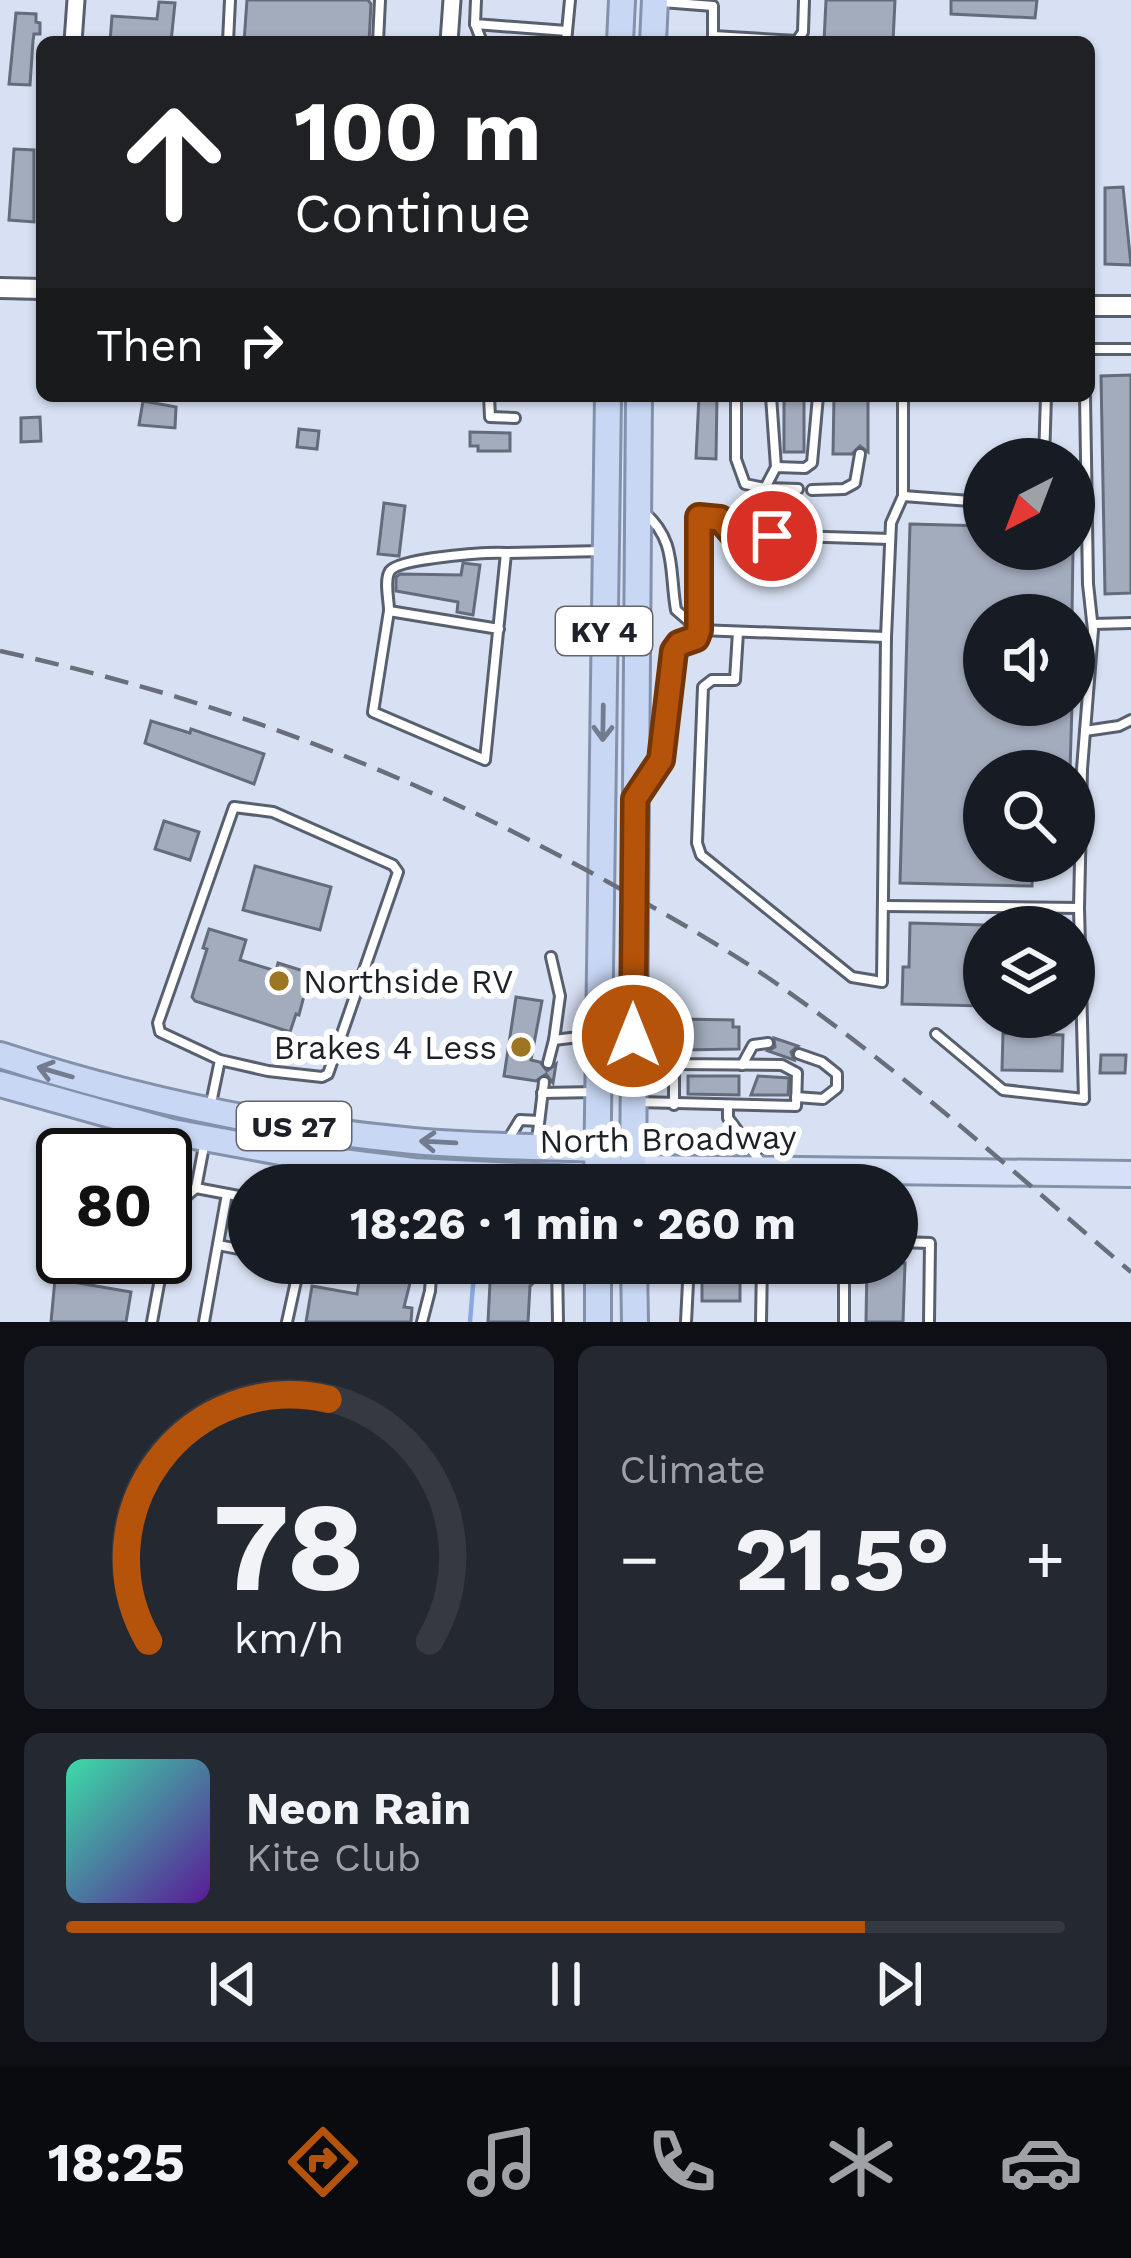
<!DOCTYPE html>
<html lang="en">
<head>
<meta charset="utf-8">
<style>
	:root { --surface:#171b24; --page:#242831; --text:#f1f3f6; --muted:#9ea1a6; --line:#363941; --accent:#b45309 }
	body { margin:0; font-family:"Work Sans",sans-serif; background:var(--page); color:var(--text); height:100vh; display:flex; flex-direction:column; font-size:45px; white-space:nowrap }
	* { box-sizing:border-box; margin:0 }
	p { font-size:39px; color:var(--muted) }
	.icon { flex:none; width:66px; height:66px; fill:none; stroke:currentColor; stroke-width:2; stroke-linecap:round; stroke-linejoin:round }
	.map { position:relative; height:1322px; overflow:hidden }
	.details { display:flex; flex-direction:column; gap:24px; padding:24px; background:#0d0f14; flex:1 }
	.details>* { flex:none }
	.banner { position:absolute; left:36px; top:36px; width:1059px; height:366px; border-radius:18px; box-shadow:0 3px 9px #0004; background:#202124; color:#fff; overflow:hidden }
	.needle { width:78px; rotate:222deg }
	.tools { position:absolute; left:963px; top:438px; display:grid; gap:24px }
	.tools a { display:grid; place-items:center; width:132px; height:132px; border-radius:50%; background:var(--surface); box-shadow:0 3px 9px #0004; font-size:60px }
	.speed { position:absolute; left:36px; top:1128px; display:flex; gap:24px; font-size:60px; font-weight:700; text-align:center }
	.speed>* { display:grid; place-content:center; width:156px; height:156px; border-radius:50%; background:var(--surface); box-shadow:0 3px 9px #0004; line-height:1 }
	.speed .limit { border:6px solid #111; border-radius:18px; background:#fff; color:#111 }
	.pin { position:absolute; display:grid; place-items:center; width:102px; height:102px; color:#fff; margin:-51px; border:6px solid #fff; border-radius:50%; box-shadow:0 3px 12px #0007 }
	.me { position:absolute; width:132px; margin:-66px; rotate:0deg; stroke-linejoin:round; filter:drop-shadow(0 0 9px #0008) }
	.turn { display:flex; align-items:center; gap:42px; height:252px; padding:0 60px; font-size:54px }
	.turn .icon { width:156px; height:156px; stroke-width:2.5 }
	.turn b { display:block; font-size:84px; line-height:102px }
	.then { display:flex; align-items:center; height:114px; padding:0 60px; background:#0003; gap:24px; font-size:45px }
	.big { font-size:90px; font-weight:700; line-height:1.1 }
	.details .card { flex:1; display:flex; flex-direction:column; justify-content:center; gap:18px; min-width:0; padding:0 42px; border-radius:18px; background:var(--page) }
	.details .dial { align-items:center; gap:0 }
	.dial svg { height:312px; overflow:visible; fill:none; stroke:var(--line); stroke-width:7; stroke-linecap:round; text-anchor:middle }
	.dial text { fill:var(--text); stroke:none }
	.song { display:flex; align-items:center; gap:36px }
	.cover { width:144px; height:144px; border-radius:18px; background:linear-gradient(135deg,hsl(160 70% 55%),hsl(270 70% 35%)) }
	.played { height:12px; border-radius:6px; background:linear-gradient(90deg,var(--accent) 80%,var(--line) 80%) }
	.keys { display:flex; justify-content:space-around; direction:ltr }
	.heat { display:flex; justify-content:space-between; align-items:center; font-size:66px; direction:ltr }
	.details .tiles { flex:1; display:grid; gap:24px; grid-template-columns:1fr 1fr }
	.card:last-child { grid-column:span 2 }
	.trip { position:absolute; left:228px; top:1164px; width:690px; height:120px; border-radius:60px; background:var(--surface); box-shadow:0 3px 9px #0004; font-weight:700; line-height:120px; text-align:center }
	.tab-bar { display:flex; height:192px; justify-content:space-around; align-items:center; background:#090b0e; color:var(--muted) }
	.tab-bar .icon { width:84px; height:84px }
	.tab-bar .current { color:var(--accent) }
	.tab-bar b { font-size:54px; color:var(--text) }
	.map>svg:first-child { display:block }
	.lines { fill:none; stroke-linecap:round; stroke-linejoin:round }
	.stream { stroke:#8ca9df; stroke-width:4.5 }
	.building { fill:#a3acbd; stroke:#646c7b; stroke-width:3 }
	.service-casing { stroke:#58606f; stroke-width:14 }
	.minor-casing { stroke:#58606f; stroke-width:21 }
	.tertiary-casing { stroke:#58606f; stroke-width:24 }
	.primary-casing { stroke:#8391ab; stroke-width:30 }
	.trunk-casing { stroke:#8391ab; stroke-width:30 }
	.service { stroke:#fff; stroke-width:8 }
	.minor { stroke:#fff; stroke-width:15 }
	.tertiary { stroke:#fff; stroke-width:18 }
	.primary { stroke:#d6e1f7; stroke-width:24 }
	.trunk { stroke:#c8d7f4; stroke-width:24 }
	.rail { stroke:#696f7a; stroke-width:4.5; stroke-dasharray:24 12; stroke-linecap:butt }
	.oneway { stroke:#737c8e }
	.route-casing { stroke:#753606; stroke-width:30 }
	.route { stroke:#b45309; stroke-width:21 }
	.poi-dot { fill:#9c7622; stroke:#fff; stroke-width:4.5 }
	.labels { text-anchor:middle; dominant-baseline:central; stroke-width:12; stroke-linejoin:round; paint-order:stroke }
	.shield { fill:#fff; stroke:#626468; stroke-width:3 }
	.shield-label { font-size:30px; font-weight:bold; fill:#1e2228 }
	.poi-label { font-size:33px; fill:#1e2228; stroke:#fff; text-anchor:start }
	.street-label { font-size:33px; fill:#1e2228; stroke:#fff }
</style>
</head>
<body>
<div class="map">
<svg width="1131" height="1322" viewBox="0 0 1131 1322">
	<rect width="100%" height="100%" fill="#d8e1f3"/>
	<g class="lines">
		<polyline class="stream" points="470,1322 474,1273 482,1263"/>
	</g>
	<g class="building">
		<polygon points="247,0 368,0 371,4 369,42 244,42"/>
		<polygon points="826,0 895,0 893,42 824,42"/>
		<polygon points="951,0 1037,0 1035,18 951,14"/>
		<polygon points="159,2 175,3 171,42 110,42 112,16 157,19"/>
		<polygon points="16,13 36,14 36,22 40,23 40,34 34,34 33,41 30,85 9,84"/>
		<polygon points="14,149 34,150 34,222 9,220"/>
		<polygon points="1123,187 1131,265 1105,264 1105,188"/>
		<polygon points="1131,375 1131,593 1105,594 1101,376"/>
		<polygon points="699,396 717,396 716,459 696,458"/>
		<rect x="784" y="396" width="20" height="56"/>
		<polygon points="834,396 868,396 868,452 860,446 852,454 833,454"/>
		<polygon points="143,401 176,407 175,428 139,425"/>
		<polygon points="40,417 41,441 21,442 21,418"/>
		<polygon points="299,429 319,431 317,449 297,447"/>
		<polygon points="470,432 510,433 510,451 478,451 478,446 470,446"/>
		<polygon points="384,503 405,506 399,556 378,554"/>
		<polygon points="910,524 984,526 984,549 1073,549 1072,615 984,615 984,705 1072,705 1070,771 984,771 984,861 1033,861 1032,886 900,883"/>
		<polygon points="463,563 480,565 473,615 457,612 458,602 396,591 396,577 400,574 461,575"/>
		<polygon points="151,721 190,733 191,729 264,754 254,784 145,743"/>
		<polygon points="164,821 199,832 190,860 155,849"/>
		<polygon points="255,866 331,887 320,930 243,910"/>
		<polygon points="910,923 984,925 984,1006 902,1004 903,967 909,967"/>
		<polygon points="209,929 246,940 240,960 276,971 278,963 310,973 299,1015 296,1014 290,1032 195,1001 192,997 207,949 203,948"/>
		<polygon points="516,997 542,1001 531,1060 540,1062 547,1071 556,1064 553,1083 546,1074 536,1081 504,1076"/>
		<polygon points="681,1019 733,1020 733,1027 739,1027 739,1049 681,1050"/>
		<polygon points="1003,1033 1063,1035 1062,1071 1002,1070"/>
		<polygon points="774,1038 798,1046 791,1052 794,1060 768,1051 775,1047"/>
		<polygon points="1101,1055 1126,1055 1125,1073 1100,1073"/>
		<polygon points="688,1076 739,1076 739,1095 688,1094"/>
		<polygon points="758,1076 789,1078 788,1095 751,1095"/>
		<polygon points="362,1263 415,1263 404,1307 412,1308 411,1322 306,1322 312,1286 357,1294"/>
		<polygon points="491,1263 535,1263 545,1273 530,1286 528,1322 488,1322"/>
		<polygon points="702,1263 752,1267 752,1279 740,1279 740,1301 702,1301"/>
		<polygon points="867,1263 905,1263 903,1322 866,1322"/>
		<polygon points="55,1279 131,1292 126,1322 51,1322"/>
	</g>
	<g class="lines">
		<g class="service-casing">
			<g id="service">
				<polyline points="476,0 475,24 567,31"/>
				<polyline points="662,2 713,6 713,36 797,41 803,32 804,0"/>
				<polyline points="475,24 482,42"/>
				<polyline points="228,42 230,0"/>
				<polyline points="378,42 380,0"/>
				<polyline points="566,42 570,0"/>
				<polyline points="1089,349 1131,349"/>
				<polyline points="489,396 490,417 515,418"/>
				<polyline points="736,396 736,459 745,484 765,488 776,467 805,468 812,463 818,396"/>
				<polyline points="771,396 776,467"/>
				<polyline points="903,396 903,496"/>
				<polyline points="1044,459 1046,396"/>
				<polyline points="765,488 798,489"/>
				<polyline points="812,490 844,489 855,483 860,454"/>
				<polyline points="968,502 984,516"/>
				<path d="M644,512C677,541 669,569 676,610L699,630L886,637L891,523L903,496L984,502"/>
				<path d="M389,610C389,600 384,580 390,571C399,558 488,552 506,553"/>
				<polyline points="1093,624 1131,623"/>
				<polyline points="499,629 389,611 373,712 485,760 506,553 604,551"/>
				<polyline points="738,632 735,680 712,680 703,687 697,843 701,855 852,977 882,982 886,637"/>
				<polyline points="1085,731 1119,726 1131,720"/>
				<path d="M643,787C674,741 662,702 674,651L679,644L696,638L699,630V517L720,519L733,534L890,539"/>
				<polyline points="885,906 1079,908 1082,769 1093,630 1088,584 1085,396"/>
				<polyline points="551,957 560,996 554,1040"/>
				<polyline points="936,1034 1003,1090 1084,1099 1079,908"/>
				<polyline points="548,1063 554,1040 595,1035"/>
				<polyline points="674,1064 674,1105"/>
				<polyline points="742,1065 753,1045 768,1043"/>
				<polyline points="542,1093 596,1092"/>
				<polyline points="796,1097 823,1099 837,1088 837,1074 822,1062 799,1054"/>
				<polyline points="638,1102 796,1106 797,1073 782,1065 674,1064 640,1041"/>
				<polyline points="728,1107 728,1118 760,1161"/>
				<polyline points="210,1108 220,1060 160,1032 158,1023 234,807 273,812 393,865 398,872 328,1074 322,1077 268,1071 220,1060"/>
				<polyline points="537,1140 544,1082"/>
				<polyline points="506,1143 520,1120 539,1121"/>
				<polyline points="196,1188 249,1198"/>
				<polyline points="897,1242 930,1243 929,1322"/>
				<polyline points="218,1245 249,1251"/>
				<polyline points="165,1254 176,1205 196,1188 205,1141"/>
				<polyline points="316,1263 343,1268 344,1263"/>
				<polyline points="557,1263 558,1322"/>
				<polyline points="152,1322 164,1257"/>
				<polyline points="204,1322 227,1194"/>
				<polyline points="287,1322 300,1263"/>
				<polyline points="422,1322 430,1291 432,1263"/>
				<polyline points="686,1322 689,1263"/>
				<polyline points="761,1322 762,1263"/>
				<polyline points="844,1322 844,1263"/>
			</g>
		</g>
		<g class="minor-casing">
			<g id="minor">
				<polyline points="73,42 76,0"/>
				<polyline points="449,42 452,0"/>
			</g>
		</g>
		<g class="tertiary-casing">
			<g id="tertiary">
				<polyline points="0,288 42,289"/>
				<polyline points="1089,306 1131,306"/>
			</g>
		</g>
		<g class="primary-casing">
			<polyline id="primary" points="632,1168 1131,1174"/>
		</g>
		<g class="trunk-casing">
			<g id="trunk">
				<polyline points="620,42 622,0"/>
				<polyline points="653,42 655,0"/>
				<path d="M0,1055C132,1098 266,1127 404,1140C468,1147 533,1146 597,1149L609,1156"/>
				<polyline points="0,1084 172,1132 318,1159 414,1171 597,1180 632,1168"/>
				<polyline points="597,1185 608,396"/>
				<polyline points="633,1185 639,396"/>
				<polyline points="598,1263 598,1322"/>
				<polyline points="634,1263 635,1322"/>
			</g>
		</g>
		<use href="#service" class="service"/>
		<use href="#minor" class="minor"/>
		<use href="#tertiary" class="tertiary"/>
		<use href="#primary" class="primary"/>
		<use href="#trunk" class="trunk"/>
		<path class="rail" d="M0,651C220,699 412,773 608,882C669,916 730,950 787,991C908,1076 1018,1176 1131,1272"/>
	</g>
	<defs><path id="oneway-shaft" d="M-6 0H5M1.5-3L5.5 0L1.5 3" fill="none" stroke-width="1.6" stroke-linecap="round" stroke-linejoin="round" transform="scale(3)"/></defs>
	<g class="oneway">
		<use href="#oneway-shaft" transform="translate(603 723) rotate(91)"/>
		<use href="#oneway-shaft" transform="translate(55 1072) rotate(-164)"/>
		<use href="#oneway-shaft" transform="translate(438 1142) rotate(-177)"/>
	</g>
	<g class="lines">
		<g class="route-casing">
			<polyline id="route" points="633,1036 635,799 661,760 674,651 679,644 696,638 699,630 699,517 720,519 733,534 772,536"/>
		</g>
		<use href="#route" class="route"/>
	</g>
	<g class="poi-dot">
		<circle cx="279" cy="981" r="12"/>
		<circle cx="521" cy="1047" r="12"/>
	</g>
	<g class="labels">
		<g class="shield">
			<rect x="556" y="607" width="96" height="48" rx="9"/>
			<rect x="237" y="1102" width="114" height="48" rx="9"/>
		</g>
		<g class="shield-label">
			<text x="604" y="631">KY 4</text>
			<text x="294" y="1126">US 27</text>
		</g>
		<g class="poi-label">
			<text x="303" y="981">Northside RV</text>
			<text x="497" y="1047" text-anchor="end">Brakes 4 Less</text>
		</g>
		<g class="street-label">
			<text transform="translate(668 1139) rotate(-1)">North Broadway</text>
		</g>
	</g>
</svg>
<div class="tools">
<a><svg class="needle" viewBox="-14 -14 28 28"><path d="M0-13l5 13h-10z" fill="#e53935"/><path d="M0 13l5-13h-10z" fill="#9ea1a6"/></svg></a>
<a><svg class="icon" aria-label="sound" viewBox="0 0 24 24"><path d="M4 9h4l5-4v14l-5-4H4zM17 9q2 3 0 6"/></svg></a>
<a><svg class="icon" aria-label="search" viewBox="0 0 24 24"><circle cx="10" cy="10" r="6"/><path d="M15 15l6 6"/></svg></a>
<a><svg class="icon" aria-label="layers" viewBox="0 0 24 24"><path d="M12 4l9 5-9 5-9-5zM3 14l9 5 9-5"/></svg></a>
</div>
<div class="speed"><div class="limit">80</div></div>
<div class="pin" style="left:772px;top:536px;background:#d93025"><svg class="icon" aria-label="arrive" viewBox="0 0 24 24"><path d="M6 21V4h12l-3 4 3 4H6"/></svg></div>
<svg class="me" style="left:633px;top:1036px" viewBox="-20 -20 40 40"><circle r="17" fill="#b45309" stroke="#fff" stroke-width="3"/><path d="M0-11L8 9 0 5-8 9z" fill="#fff"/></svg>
<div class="trip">18:26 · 1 min · 260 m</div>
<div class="banner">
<div class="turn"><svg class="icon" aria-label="ahead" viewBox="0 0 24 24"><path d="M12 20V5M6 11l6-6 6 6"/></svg><div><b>100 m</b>Continue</div></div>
<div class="then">Then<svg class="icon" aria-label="right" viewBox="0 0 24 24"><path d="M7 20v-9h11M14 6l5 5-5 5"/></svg></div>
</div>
</div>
<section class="details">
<div class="tiles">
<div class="card dial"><svg viewBox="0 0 100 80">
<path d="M14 69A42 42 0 1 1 86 69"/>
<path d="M14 69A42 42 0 0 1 60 7" stroke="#b45309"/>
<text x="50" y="56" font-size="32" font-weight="700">78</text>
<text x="50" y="72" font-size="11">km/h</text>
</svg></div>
<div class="card"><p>Climate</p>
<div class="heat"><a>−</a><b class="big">21.5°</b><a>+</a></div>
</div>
<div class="card">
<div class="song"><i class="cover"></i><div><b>Neon Rain</b><p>Kite Club</p></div></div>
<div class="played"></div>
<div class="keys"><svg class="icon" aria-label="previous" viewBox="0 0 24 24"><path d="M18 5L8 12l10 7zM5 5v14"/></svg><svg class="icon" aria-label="pause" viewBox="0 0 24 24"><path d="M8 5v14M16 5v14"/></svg><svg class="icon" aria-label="next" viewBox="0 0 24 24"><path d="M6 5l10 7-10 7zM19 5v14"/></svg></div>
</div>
</div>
</section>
<nav class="tab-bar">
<b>18:25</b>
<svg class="icon current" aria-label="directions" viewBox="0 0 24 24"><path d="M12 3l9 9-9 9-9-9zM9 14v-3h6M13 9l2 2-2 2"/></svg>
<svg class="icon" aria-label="music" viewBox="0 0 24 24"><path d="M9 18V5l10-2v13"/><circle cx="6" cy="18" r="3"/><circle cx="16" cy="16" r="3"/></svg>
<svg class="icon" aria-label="phone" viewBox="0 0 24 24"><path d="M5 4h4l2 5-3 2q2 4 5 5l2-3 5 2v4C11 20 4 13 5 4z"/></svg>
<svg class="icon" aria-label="climate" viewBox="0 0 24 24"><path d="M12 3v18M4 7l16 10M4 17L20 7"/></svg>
<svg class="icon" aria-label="car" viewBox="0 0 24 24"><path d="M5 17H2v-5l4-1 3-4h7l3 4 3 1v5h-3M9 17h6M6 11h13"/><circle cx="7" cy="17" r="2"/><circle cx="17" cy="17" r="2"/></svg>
</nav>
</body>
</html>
